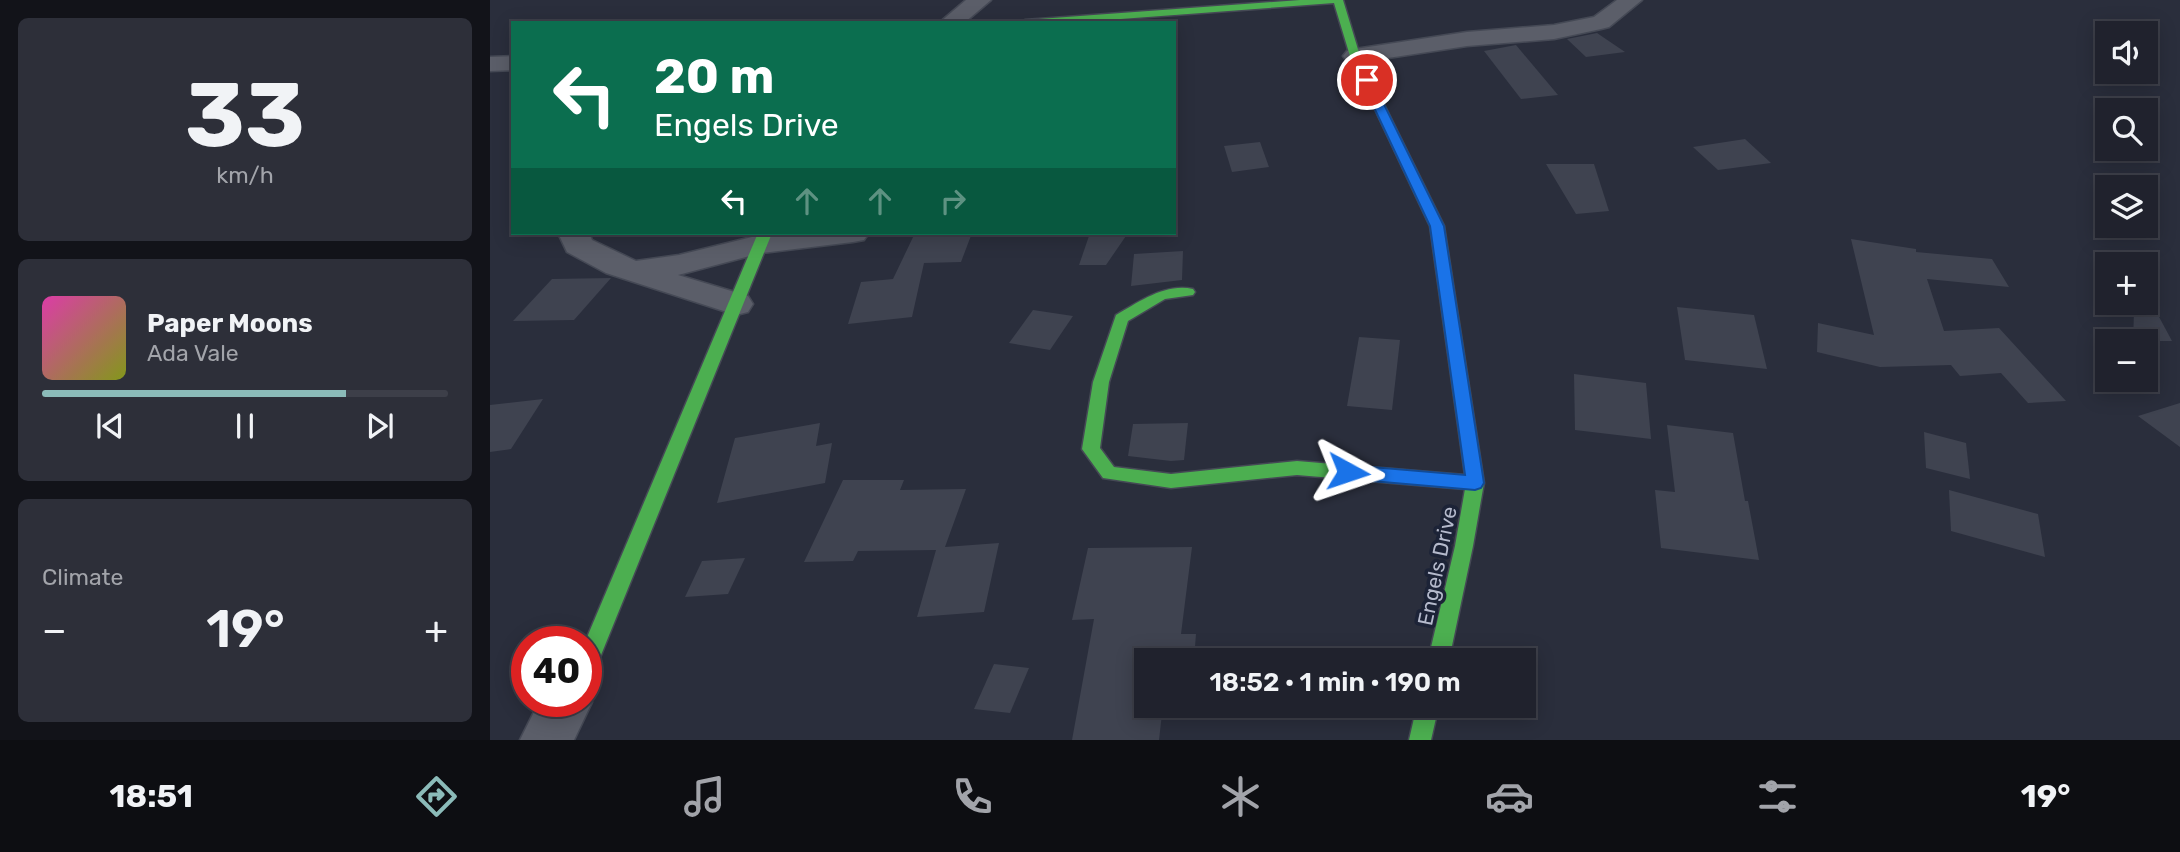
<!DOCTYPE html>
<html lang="en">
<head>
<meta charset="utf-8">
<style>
	:root { --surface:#20222d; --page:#2d2f39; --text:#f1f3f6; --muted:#a2a4aa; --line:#3d3f49; --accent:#8bbbb9 }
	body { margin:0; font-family:Rubik,sans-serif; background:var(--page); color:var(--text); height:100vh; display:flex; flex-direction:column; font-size:26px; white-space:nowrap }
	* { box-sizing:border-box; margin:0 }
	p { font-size:23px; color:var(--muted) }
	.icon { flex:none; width:38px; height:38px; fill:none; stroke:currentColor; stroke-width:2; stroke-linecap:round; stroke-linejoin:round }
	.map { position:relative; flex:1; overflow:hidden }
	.panel { display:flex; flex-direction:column; gap:18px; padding:18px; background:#121319; width:490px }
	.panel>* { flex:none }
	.banner { position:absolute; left:21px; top:21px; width:665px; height:214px; border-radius:0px; box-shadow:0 4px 18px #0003,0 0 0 2px var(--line); background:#0b6e4f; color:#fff; overflow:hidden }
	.controls { position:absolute; left:1605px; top:21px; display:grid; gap:14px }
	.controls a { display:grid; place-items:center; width:63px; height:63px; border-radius:0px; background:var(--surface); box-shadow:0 4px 18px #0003,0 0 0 2px var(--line); font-size:35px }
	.speed { position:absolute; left:21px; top:626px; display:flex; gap:14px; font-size:35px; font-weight:700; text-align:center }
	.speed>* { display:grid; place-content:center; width:91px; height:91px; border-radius:50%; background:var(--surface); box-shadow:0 4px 18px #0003,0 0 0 2px var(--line); line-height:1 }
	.speed .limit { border:10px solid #d22; background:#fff; color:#111 }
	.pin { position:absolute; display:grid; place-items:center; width:60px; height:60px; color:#fff; margin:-30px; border:4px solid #fff; border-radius:50%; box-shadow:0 2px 7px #0007 }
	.me { position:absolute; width:77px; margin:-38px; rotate:95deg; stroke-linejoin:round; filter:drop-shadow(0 0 5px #0008) }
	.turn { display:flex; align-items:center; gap:24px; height:147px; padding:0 28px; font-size:32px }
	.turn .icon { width:91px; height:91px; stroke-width:2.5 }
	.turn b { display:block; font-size:49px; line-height:60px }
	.lanes { display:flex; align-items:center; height:66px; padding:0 28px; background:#0003; justify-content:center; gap:35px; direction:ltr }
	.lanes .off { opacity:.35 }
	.big { font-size:52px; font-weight:600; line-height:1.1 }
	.panel .tile { flex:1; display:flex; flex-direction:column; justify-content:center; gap:10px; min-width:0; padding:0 24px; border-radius:10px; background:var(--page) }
	.panel .dial { align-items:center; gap:0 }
	.dial b { font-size:91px; line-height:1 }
	.song { display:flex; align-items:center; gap:21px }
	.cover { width:84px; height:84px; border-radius:10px; background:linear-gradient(135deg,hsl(320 70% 55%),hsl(70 70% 35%)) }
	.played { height:7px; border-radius:4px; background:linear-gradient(90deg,var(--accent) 75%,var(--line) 75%) }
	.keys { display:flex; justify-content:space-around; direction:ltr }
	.heat { display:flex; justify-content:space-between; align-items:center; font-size:38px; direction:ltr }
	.trip { position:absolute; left:644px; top:648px; width:402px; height:70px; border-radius:0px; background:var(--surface); box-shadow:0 4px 18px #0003,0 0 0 2px var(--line); font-weight:600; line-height:70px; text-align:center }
	.menu { display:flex; height:112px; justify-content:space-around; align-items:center; background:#0d0e12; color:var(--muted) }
	.menu .icon { width:49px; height:49px }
	.menu .selected { color:var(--accent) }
	.menu b { font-size:32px; color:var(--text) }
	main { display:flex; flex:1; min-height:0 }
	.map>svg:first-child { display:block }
	.building { fill:#3f4350 }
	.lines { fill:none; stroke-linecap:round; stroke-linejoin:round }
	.street-casing { stroke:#454955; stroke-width:3 }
	.fast-casing { stroke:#454955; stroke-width:3 }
	.street { fill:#5b5e69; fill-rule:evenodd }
	.fast { fill:#4caf50; fill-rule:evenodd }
	.route { fill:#1a73e8; stroke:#114b97; stroke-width:2 }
	.labels { text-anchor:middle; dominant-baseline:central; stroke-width:7; stroke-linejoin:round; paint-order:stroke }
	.street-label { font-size:21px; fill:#b5bacc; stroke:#1c2337 }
</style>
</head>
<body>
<main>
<section class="panel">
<div class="tile dial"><b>33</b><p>km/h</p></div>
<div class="tile">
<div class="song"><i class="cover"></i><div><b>Paper Moons</b><p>Ada Vale</p></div></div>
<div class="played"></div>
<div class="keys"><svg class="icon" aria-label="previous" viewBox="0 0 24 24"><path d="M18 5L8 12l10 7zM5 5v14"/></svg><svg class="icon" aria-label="pause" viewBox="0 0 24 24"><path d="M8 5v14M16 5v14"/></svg><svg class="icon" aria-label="next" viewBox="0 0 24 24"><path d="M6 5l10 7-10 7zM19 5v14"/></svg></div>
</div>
<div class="tile"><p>Climate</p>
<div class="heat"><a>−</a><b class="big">19°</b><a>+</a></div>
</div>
</section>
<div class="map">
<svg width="1690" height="740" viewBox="0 0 1690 740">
	<rect width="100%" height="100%" fill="#2a2e3c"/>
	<g class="building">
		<polygon points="1107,33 1135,52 1096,57 1077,39"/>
		<polygon points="1026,45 1068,95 1031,99 994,51"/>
		<polygon points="1255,139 1281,163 1228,170 1203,147"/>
		<polygon points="770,142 779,167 742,172 734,146"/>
		<polygon points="1056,164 1104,164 1119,211 1086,214"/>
		<polygon points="425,233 482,233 471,262 434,263 422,317 358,324 371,282 403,279"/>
		<polygon points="600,233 638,233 616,265 589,265"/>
		<polygon points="1361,239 1426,249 1426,252 1502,259 1519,287 1437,279 1454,331 1509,328 1576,401 1538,403 1511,373 1470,376 1461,365 1390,367 1327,352 1328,323 1384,335"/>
		<polygon points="693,251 692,280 641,286 644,254"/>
		<polygon points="121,278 84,320 23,321 62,279"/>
		<polygon points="1187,307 1264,315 1277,369 1195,360"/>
		<polygon points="543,310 583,316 560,350 519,343"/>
		<polygon points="1644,311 1668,315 1682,341 1643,341"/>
		<polygon points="869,337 910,340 902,410 857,406"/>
		<polygon points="1084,374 1156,383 1161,439 1085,430"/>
		<polygon points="53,399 21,449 0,452 0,405"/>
		<polygon points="1690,403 1690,447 1648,416"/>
		<polygon points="330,423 326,446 342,443 335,483 227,503 245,438"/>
		<polygon points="698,423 694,460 681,461 638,456 643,424"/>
		<polygon points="1177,425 1243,433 1255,501 1258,501 1269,560 1171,548 1165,490 1185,492"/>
		<polygon points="1434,432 1476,443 1480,479 1436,468"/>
		<polygon points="353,480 414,480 410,490 476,489 455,547 509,543 494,612 427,617 446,550 368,551 363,561 314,562"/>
		<polygon points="1459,490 1548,514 1555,557 1461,531"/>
		<polygon points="702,547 691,634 706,634 704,660 656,660 656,705 673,705 669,740 582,740 604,619 582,620 598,548"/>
		<polygon points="255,558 238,594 195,597 212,561"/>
		<polygon points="504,664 539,668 520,713 484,709"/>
	</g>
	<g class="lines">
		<g class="street-casing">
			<g id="street">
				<polygon points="476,0 501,0 474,23 449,23"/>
				<polygon points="1127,0 1152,0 1119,27 1111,29 1064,39 977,46 865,63 857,61 853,56 857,51 865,49 977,32 1064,25 1104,17"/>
				<polygon points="23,56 23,70 0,71 0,57"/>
				<polygon points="68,233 99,233 102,240 146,261 189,255 270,235 379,233 374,240 363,242 271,253 188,275 258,296 263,304 258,312 246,315 116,273 77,252"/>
				<polygon points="96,688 102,702 84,740 30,740 49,702 96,702"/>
			</g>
		</g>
		<g class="fast-casing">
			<g id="fast">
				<path d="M810,0H853L870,56L954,226L994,483L983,546L959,660H938L965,546L975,489L807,475L681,488L613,478L592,449L603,382L626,315C649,302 675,283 703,289L705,292L703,295L675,299L638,321L619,382L610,448L624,467L681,474L807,461L975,475L940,226L860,56L844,3L577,23H530L535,20Z"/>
				<polygon points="268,233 282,233 107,665 103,672 96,674 95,642"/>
				<polygon points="927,705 949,705 941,740 919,740"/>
			</g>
		</g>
		<use href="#street" class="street"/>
		<use href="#fast" class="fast"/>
	</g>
	<polygon class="route" points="873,78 882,80 954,226 994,483 991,488 985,490 858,479 852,477 849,472 852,467 858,465 975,475 940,226 871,80"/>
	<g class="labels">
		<g class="street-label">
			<text transform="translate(947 566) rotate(-78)">Engels Drive</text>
		</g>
	</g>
</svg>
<div class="controls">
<a><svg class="icon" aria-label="sound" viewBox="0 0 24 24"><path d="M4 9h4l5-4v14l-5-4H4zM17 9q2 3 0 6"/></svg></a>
<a><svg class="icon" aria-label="search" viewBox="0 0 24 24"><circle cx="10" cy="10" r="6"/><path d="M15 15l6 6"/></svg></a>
<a><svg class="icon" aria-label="layers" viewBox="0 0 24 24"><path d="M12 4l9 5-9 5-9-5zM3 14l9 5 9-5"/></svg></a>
<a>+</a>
<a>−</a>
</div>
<div class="speed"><div class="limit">40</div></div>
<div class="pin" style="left:877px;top:80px;background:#d93025"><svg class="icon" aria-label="arrive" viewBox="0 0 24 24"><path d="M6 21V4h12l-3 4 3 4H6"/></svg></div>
<svg class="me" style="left:858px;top:472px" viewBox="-20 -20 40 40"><path d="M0-17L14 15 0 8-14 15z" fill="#1a73e8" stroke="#fff" stroke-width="4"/></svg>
<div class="trip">18:52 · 1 min · 190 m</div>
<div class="banner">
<div class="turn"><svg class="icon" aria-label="left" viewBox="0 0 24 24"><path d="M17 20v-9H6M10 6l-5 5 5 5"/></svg><div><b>20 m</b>Engels Drive</div></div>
<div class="lanes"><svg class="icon" aria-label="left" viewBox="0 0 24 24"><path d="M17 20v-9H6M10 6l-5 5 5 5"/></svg><svg class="icon off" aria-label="ahead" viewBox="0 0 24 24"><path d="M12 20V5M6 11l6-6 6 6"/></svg><svg class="icon off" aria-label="ahead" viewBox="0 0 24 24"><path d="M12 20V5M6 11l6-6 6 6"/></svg><svg class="icon off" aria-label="right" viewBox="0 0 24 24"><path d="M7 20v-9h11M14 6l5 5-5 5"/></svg></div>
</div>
</div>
</main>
<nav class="menu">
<b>18:51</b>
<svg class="icon selected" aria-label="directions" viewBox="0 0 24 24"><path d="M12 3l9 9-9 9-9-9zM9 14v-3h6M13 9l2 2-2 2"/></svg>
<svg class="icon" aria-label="music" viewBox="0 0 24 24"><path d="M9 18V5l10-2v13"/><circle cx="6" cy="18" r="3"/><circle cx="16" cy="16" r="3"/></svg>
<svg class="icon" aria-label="phone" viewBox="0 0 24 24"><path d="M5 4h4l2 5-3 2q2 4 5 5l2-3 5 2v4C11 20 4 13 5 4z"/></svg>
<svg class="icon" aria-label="climate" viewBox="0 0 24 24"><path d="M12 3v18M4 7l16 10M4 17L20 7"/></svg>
<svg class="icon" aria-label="car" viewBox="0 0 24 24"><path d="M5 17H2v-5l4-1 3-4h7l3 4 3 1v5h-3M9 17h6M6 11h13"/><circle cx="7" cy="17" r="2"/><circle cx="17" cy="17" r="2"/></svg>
<svg class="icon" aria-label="filters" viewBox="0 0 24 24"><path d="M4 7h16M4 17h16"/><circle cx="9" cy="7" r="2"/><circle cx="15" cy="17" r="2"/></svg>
<b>19°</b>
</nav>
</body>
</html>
